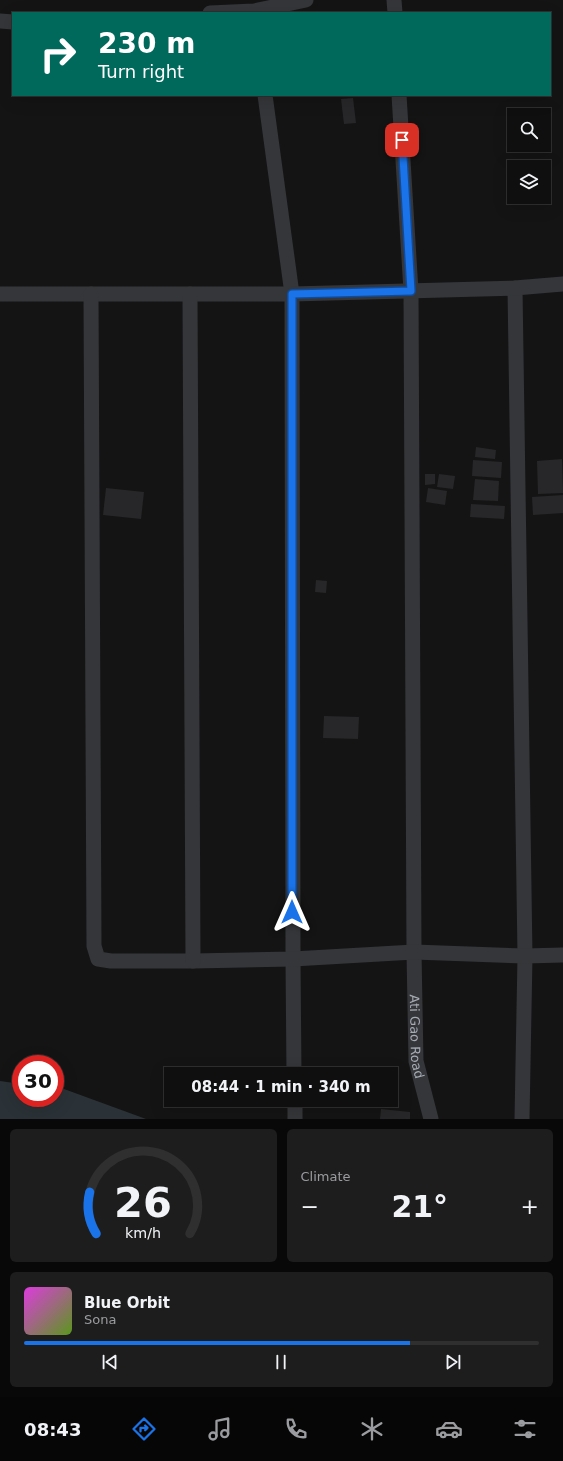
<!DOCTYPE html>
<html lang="en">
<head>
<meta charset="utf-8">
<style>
	:root { --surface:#0f0f10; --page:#1d1d1e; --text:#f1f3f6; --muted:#9b9c9f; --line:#2f2f30; --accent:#1a73e8 }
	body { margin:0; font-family:"DejaVu Sans",sans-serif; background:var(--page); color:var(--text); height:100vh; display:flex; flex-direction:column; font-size:15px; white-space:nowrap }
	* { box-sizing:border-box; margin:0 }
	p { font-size:13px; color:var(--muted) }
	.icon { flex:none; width:22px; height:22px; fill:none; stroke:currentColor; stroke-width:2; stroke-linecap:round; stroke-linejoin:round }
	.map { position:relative; height:1119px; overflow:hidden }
	.details { display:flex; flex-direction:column; gap:10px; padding:10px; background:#080809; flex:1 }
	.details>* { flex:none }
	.hud { position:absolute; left:12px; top:12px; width:539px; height:84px; border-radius:0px; box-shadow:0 4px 16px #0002,0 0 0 1px var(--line); background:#00695c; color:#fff; overflow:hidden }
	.tools { position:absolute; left:507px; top:108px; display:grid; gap:8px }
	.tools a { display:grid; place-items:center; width:44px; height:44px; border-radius:0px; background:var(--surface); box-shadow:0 4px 16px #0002,0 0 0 1px var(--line); font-size:20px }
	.speed { position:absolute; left:12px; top:1055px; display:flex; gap:8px; font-size:20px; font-weight:700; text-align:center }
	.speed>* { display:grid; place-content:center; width:52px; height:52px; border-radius:50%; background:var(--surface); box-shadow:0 4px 16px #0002,0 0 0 1px var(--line); line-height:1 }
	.speed .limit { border:6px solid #d22; background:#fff; color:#111 }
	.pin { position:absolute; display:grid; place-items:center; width:34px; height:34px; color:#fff; margin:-17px; border-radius:8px; box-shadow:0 2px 6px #0006 }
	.me { position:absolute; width:44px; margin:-22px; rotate:0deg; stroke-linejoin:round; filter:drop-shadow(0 0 3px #0008) }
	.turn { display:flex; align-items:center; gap:14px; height:84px; padding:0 20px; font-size:18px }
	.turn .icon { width:52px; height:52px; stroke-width:2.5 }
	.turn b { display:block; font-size:28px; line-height:34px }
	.big { font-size:30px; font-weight:800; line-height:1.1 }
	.details .card { flex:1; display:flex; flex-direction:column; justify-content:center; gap:6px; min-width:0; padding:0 14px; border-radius:6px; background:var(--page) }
	.details .dial { align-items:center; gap:0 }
	.dial svg { height:104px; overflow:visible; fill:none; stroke:var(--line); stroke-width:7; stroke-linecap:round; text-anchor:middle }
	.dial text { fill:var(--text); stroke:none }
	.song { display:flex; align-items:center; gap:12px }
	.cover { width:48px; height:48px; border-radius:6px; background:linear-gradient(135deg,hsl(300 70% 55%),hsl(90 70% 35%)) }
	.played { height:4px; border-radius:2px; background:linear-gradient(90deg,var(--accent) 75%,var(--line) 75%) }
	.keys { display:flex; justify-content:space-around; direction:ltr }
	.heat { display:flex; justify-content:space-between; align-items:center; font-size:22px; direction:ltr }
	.details .tiles { flex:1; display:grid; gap:10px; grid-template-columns:1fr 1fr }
	.card:last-child { grid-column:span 2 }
	.trip { position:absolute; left:164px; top:1067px; width:234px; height:40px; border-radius:0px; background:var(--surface); box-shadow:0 4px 16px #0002,0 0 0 1px var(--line); font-weight:800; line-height:40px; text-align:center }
	.dock { display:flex; height:64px; justify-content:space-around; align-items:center; background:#060606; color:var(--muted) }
	.dock .icon { width:28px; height:28px }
	.dock .selected { color:var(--accent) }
	.dock b { font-size:18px; color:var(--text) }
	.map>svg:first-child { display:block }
	.water { fill:#2b3237 }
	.building { fill:#272729 }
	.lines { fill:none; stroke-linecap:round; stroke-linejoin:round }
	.street { stroke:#353639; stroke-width:15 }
	.route-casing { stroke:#114b97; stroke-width:10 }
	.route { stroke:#1a73e8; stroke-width:7 }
	.labels { text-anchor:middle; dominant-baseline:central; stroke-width:4; stroke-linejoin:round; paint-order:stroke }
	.street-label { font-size:13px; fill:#a7abb4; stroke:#0f0f10 }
</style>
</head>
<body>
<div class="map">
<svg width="563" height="1119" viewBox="0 0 563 1119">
	<rect width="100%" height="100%" fill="#141415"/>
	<polygon class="water" points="0,1081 21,1084 21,1098 55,1098 55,1088 64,1089 146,1119 0,1119"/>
	<g class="building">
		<polygon points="353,98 356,123 344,124 341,99"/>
		<polygon points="476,447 496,450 495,459 475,457"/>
		<polygon points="562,459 563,493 538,494 537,461"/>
		<polygon points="473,460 502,462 501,478 472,476"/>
		<polygon points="425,474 435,474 435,484 425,485"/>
		<polygon points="439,474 455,476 453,489 437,487"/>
		<polygon points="475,479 499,481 498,501 473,500"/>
		<polygon points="106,488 144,492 141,519 103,515"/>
		<polygon points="428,488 447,491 445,505 426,502"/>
		<polygon points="563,495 563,513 533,515 532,497"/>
		<polygon points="471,504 505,506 504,519 470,517"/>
		<polygon points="316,580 327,581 326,593 315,592"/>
		<polygon points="324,716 359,717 358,739 323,738"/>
		<polygon points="381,1109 410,1112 410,1119 380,1119"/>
	</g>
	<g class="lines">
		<g class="street">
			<polyline points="394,0 395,13"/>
			<polyline points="210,13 254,11 306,0"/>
			<polyline points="0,21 13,22"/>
			<polyline points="265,95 292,294 293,959 294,1074"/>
			<path id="s1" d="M399,95L411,291L414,952L416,1061L431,1119"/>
			<polyline points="515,288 525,956 522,1119"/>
			<polyline points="0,294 292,294 515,288 563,284"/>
			<polyline points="91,294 94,946 98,959 111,961 193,961 293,959 414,952 525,956 563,955"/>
			<polyline points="190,294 193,961"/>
			<polyline points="295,1100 295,1119"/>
		</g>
	</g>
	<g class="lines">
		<g class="route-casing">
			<polyline id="route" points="292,912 292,294 411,291 402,140"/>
		</g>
		<use href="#route" class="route"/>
	</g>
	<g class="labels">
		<g class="street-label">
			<text stroke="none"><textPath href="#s1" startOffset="942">Ati Gao Road</textPath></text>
		</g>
	</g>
</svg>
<div class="tools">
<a><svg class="icon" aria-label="search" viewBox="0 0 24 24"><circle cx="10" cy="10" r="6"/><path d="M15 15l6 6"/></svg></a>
<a><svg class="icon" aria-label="layers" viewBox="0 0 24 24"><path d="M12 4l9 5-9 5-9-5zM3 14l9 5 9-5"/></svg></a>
</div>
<div class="speed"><div class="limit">30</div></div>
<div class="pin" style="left:402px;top:140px;background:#d93025"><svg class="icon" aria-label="arrive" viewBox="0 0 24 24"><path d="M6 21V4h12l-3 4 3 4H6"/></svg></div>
<svg class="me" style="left:292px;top:912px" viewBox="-20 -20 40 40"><path d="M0-17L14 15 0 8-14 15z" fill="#1a73e8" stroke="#fff" stroke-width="4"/></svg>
<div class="trip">08:44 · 1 min · 340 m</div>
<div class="hud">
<div class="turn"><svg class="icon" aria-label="right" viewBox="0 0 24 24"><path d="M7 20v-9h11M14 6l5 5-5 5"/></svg><div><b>230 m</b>Turn right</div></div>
</div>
</div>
<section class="details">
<div class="tiles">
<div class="card dial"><svg viewBox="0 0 100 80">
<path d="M14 69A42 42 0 1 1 86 69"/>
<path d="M14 69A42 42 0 0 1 9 37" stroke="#1a73e8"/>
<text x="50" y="56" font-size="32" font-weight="700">26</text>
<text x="50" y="72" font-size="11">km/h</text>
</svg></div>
<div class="card"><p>Climate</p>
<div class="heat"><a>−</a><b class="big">21°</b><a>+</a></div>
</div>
<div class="card">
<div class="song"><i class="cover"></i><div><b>Blue Orbit</b><p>Sona</p></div></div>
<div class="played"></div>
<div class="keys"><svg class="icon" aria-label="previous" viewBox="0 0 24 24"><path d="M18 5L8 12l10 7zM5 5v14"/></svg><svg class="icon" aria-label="pause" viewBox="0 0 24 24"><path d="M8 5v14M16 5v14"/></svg><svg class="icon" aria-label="next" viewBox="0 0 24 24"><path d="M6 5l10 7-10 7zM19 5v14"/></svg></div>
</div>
</div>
</section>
<nav class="dock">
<b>08:43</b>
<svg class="icon selected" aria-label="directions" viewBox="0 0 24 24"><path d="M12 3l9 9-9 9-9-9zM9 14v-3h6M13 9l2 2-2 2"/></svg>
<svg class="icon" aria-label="music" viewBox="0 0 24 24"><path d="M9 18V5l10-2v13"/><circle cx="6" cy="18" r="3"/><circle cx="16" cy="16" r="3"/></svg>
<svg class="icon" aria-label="phone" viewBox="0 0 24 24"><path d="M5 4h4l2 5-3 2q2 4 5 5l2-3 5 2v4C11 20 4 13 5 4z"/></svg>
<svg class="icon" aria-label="climate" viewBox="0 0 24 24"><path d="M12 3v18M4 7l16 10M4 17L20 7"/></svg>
<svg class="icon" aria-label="car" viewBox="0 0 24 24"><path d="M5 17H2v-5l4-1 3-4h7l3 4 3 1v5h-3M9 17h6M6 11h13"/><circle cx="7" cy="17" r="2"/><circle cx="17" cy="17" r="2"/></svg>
<svg class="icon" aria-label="filters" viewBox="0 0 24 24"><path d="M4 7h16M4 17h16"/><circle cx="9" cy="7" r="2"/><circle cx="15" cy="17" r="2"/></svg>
</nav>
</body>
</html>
